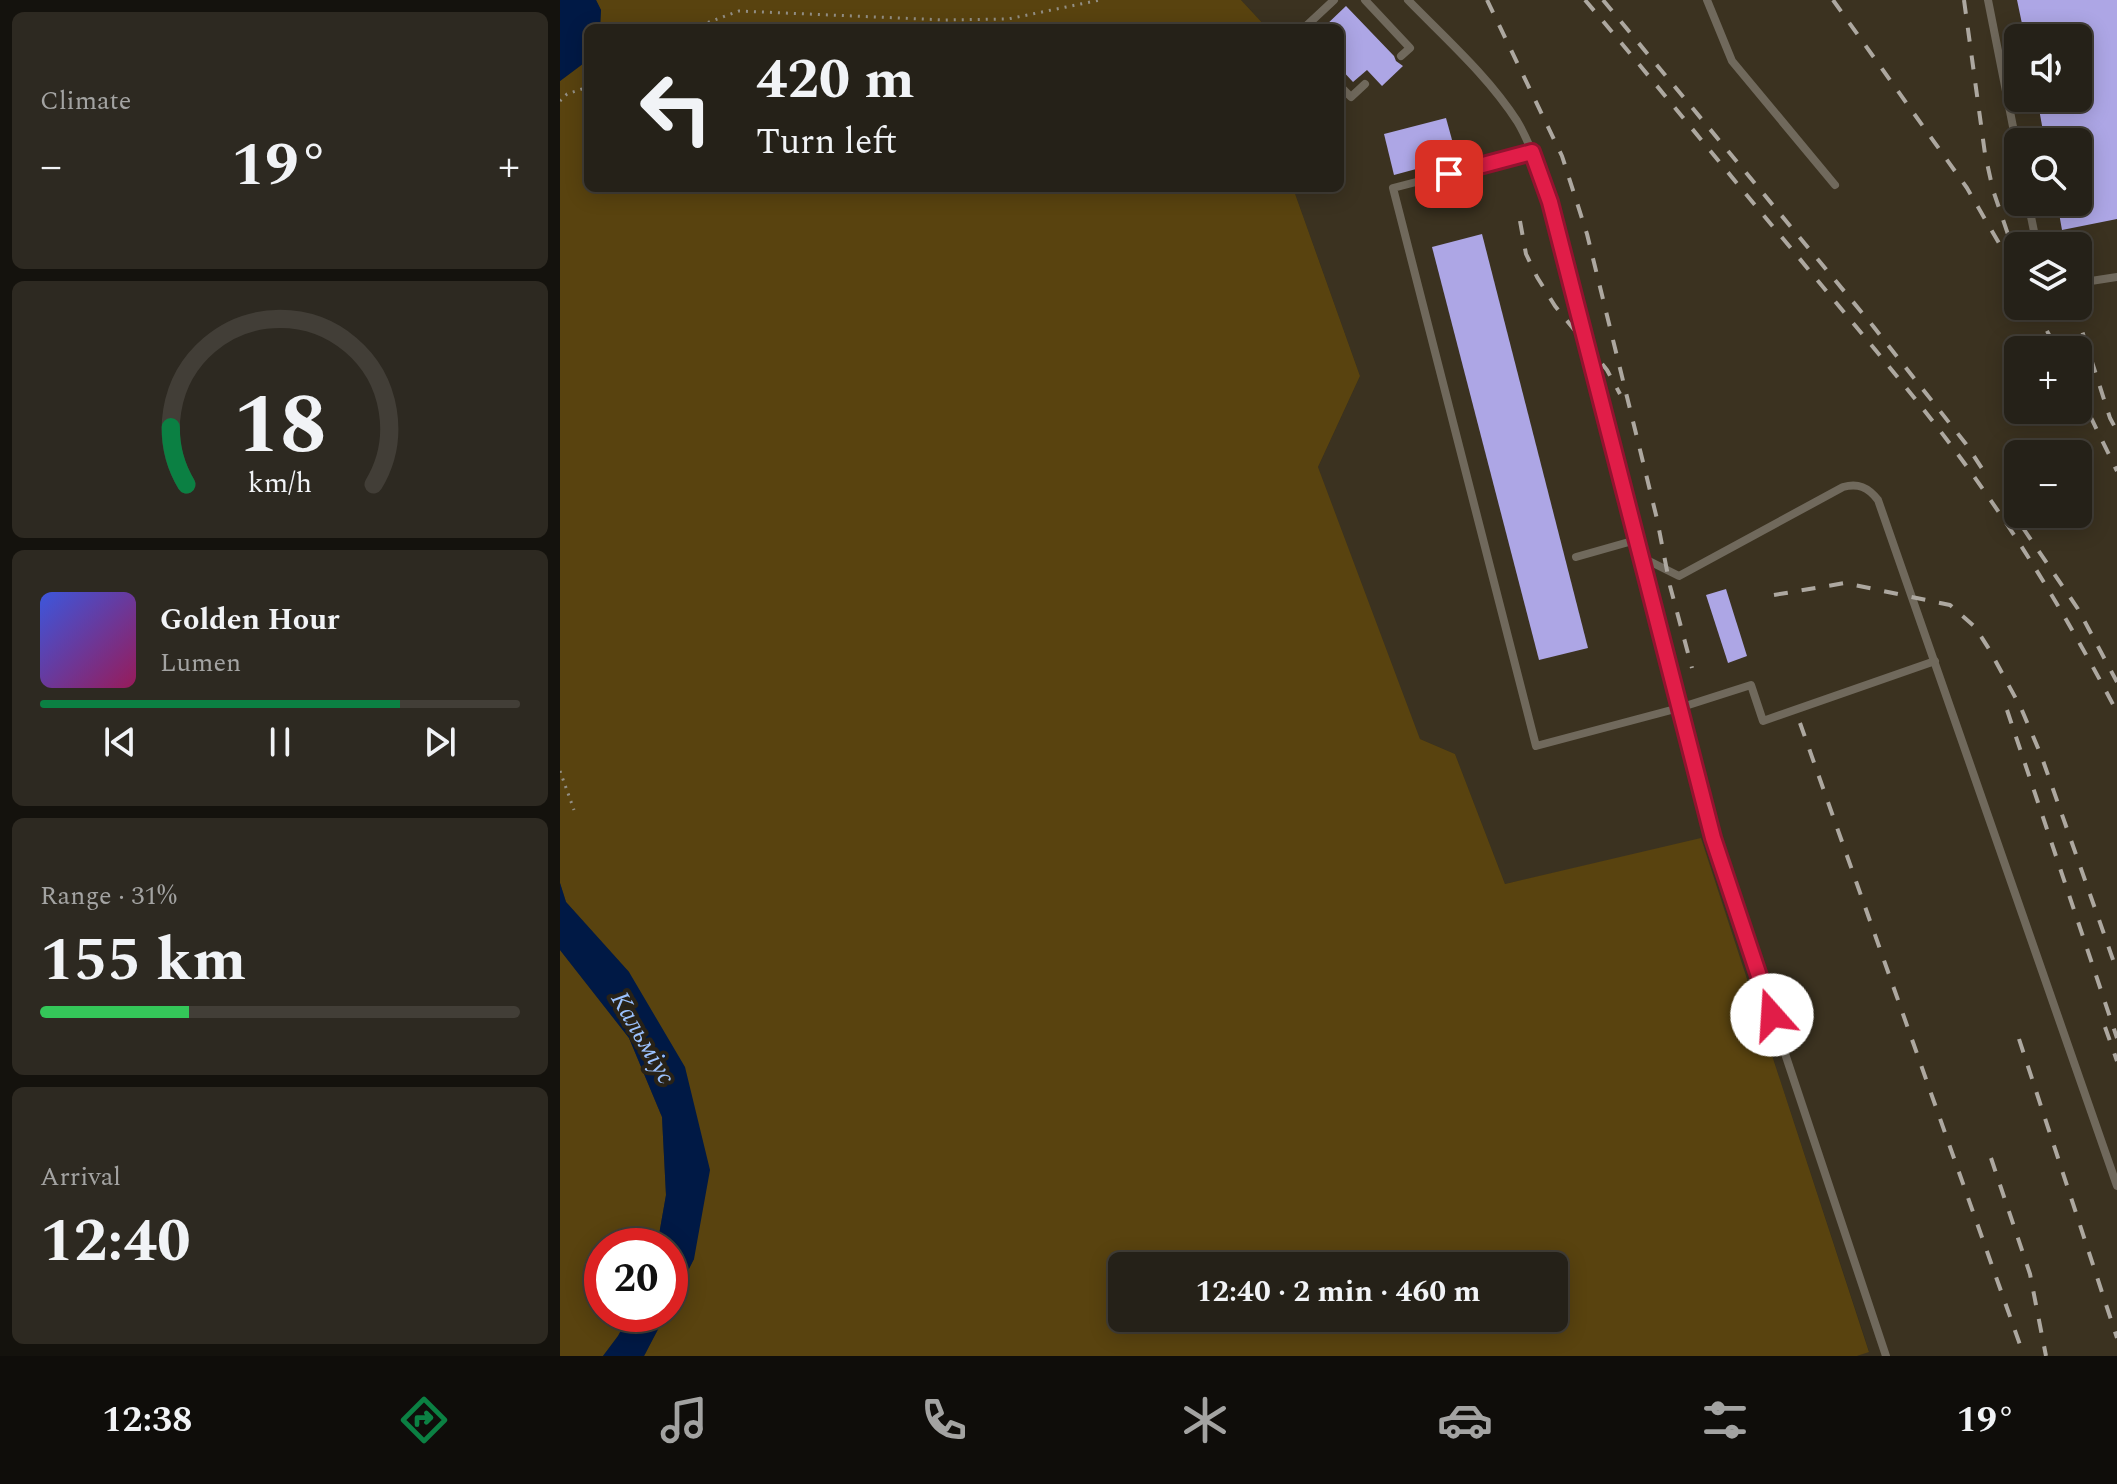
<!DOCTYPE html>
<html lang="en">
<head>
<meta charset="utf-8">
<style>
	:root { --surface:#252118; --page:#2d2921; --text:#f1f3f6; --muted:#a3a3a2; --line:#423e37; --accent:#0b8043 }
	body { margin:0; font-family:Spectral,serif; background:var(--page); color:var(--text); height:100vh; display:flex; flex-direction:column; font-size:30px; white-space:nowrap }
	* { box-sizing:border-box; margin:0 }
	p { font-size:26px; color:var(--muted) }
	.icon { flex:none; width:44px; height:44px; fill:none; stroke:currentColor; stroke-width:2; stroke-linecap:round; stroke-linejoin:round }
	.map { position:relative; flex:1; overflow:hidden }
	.sheet { display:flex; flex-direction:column; gap:12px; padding:12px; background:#14120d; width:560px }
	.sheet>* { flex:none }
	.guide { position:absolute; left:24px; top:24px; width:760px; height:168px; border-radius:12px; box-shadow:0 4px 20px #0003,0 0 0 2px var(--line); background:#252118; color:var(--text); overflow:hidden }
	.buttons { position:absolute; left:1444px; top:24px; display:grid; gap:16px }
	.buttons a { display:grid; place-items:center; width:88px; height:88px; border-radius:12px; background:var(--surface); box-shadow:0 4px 20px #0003,0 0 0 2px var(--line); font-size:40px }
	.speed { position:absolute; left:24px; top:1228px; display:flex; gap:16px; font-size:40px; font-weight:700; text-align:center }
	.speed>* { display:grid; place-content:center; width:104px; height:104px; border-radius:50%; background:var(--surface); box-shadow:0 4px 20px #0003,0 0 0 2px var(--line); line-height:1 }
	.speed .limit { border:12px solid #d22; background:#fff; color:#111 }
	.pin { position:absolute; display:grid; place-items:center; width:68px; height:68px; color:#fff; margin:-34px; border-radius:16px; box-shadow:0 4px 12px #0006 }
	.me { position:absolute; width:88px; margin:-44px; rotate:341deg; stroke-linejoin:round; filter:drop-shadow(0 0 6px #0008) }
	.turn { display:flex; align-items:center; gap:28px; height:168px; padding:0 40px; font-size:36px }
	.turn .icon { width:104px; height:104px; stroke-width:2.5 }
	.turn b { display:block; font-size:56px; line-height:68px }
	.big { font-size:60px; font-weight:700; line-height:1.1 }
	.sheet .widget { flex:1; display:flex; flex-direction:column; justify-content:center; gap:12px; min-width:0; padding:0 28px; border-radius:12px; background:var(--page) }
	.sheet .dial { align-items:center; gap:0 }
	.dial svg { height:208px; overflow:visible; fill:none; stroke:var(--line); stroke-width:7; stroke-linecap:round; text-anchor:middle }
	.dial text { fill:var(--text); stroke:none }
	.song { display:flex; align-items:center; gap:24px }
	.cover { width:96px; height:96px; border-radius:12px; background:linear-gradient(135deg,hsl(230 70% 55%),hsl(330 70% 35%)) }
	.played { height:8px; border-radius:4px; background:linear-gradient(90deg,var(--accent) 75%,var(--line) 75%) }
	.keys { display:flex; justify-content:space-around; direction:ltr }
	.heat { display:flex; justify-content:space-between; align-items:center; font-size:44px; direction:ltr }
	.charge { height:12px; border-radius:6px; background:linear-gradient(90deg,#34c759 31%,var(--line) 0) }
	.trip { position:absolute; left:548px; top:1252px; width:460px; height:80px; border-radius:12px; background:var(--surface); box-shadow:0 4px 20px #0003,0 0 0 2px var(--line); font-weight:700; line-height:80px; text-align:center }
	.tab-bar { display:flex; height:128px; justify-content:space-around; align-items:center; background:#0f0d0a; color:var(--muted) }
	.tab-bar .icon { width:56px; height:56px }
	.tab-bar .current { color:var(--accent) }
	.tab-bar b { font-size:36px; color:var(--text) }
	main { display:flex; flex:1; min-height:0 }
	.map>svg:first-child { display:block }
	.built { fill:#3b3220; fill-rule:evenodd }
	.green { fill:#59430f; fill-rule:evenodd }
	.water { fill:#001945 }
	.building { fill:#ada6e5 }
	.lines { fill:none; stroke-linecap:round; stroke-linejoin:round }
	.path { stroke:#938f85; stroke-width:3; stroke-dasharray:2 6; stroke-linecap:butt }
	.lane { stroke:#70695c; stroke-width:8 }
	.rail { stroke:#ada8a0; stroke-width:4; stroke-dasharray:14 14; stroke-linecap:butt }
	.route-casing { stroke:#92132f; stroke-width:20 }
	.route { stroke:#e11d48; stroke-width:14 }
	.labels { text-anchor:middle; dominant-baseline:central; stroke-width:8; stroke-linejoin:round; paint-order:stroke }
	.water-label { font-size:26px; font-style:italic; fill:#9bc1fd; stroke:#282217 }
</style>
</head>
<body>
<main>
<section class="sheet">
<div class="widget"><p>Climate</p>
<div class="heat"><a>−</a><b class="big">19°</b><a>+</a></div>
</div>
<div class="widget dial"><svg viewBox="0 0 100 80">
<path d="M14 69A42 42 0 1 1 86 69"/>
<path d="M14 69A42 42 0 0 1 8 47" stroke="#0b8043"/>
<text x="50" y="56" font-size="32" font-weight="700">18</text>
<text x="50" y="72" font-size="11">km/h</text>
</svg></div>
<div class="widget">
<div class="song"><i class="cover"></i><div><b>Golden Hour</b><p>Lumen</p></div></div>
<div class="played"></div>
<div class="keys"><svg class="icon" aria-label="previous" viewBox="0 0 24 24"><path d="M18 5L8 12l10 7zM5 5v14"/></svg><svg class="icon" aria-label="pause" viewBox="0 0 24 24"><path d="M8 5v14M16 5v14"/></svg><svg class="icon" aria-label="next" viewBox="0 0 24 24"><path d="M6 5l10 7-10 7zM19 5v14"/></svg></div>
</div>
<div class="widget"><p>Range · 31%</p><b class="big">155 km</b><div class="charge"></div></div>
<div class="widget"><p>Arrival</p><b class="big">12:40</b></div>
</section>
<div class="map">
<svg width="1557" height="1356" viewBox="0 0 1557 1356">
	<rect width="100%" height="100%" fill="#312c20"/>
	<path class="built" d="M681,0H1557V1356H1297L1309,1351L1141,839L945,884L895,754L860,739L758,467L800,376L733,188H780V28H707ZM1458,38H1518V98H1458ZM1458,142H1518V202H1458ZM1458,246H1518V306H1458ZM1458,350H1518V410H1458ZM1458,454H1518V514H1458Z"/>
	<g class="green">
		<polygon points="36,0 681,0 707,28 40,28 41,10"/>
		<path d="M28,60V188H733L800,376L758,467L860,739L895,754L945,884L1141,838L1309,1352L1297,1356H84L106,1314H110V1306L134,1259L69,972L6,902L0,883V81ZM562,1266H994V1318H562Z"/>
		<polygon points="0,950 69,1038 102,1117 106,1195 97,1246 42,1246 42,1314 70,1314 58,1336 43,1356 0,1356"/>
	</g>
	<g class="water">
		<polygon points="0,0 36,0 41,10 40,28 28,28 28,60 0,81"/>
		<polygon points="0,883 6,902 69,972 125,1067 150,1170 134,1259 110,1306 110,1246 97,1246 106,1195 102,1117 69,1038 0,950"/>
		<polygon points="70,1314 106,1314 84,1356 43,1356 58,1336"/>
	</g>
	<g class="building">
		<polygon points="1457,0 1557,0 1557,219 1502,230 1497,202 1518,202 1518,142 1485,142 1477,98 1518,98 1518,38 1465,38"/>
		<polygon points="786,6 834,56 836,61 843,66 822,86 807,70 793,82 780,68 780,28 763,28"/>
		<polygon points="886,118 897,158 834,175 824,134"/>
		<polygon points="922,234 1028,648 979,660 872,247"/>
		<polygon points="1166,589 1187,656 1168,663 1146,595"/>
	</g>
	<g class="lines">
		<g class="path">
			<polyline points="133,28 179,11 385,20 448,19 540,0"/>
			<polyline points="0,101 7,94 28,87"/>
			<polyline points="0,771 14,810"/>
		</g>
		<g class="lane">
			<polyline points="805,0 850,48 841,56"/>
			<path d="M848,0C885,38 928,76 957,121C968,139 975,159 982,178L1153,838L1326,1356"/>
			<polyline points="1147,0 1172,61 1275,185"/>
			<polyline points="1428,0 1458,152"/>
			<polyline points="744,28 774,0"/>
			<polyline points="780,86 791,97 805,84"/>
			<polyline points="972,152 833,188 976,746 1119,708 1191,685 1203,721 1375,661"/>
			<polyline points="1468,202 1477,246"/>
			<polyline points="1518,283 1557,277"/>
			<polyline points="1016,557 1076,540"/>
			<path d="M1081,557L1119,576L1283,487C1298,483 1308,487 1318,500L1557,1186"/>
		</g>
		<g class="rail">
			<polyline points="927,0 1002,156 1027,234 1097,519 1110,586 1132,668"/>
			<path d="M1025,0C1094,81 1161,165 1230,247C1289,319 1350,389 1405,464C1462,542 1512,626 1557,712"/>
			<polyline points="1043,0 1313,326 1406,444 1427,476"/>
			<polyline points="1273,0 1407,188 1458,276"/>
			<polyline points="1404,0 1425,154 1433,190 1454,252"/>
			<polyline points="960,221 966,254 977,277 995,306 1047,370 1060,394"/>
			<polyline points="1474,306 1497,350"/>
			<polyline points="1514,306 1550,418 1557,431"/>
			<polyline points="1518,391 1557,471"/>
			<polyline points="1463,528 1518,609 1557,682"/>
			<polyline points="1214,595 1285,583 1390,605 1415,627 1429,649 1461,708 1481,755 1557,971"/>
			<polyline points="1447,710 1557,1038"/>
			<polyline points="1240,723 1464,1356"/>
			<polyline points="1545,1027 1557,1061"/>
			<polyline points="1459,1039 1557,1338"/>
			<polyline points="1431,1158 1470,1274 1486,1356"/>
		</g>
	</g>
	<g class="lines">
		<g class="route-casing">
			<polyline id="route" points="889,174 972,152 990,202 1153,838 1212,1015"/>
		</g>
		<use href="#route" class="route"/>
	</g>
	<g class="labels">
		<g class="water-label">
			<text transform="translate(83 1038) rotate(60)">Кальміус</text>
		</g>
	</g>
</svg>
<div class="buttons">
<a><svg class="icon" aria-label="sound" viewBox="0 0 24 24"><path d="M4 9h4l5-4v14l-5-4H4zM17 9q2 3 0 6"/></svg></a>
<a><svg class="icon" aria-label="search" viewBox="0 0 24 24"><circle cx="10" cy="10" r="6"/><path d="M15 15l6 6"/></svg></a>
<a><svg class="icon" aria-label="layers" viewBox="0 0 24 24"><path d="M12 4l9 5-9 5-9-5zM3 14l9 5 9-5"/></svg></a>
<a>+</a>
<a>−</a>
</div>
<div class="speed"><div class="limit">20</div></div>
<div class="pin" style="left:889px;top:174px;background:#d93025"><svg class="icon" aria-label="arrive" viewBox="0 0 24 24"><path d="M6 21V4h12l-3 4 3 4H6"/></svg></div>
<svg class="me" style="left:1212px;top:1015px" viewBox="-20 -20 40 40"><circle r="19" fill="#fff"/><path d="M0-13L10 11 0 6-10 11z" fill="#e11d48"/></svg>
<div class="trip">12:40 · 2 min · 460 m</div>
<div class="guide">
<div class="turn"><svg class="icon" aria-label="left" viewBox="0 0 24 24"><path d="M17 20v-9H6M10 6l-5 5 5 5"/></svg><div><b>420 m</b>Turn left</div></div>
</div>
</div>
</main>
<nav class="tab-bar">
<b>12:38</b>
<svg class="icon current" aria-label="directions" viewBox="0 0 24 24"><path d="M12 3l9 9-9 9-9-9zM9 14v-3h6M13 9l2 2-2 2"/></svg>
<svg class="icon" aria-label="music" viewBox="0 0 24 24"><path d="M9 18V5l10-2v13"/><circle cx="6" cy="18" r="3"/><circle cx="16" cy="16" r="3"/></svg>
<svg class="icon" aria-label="phone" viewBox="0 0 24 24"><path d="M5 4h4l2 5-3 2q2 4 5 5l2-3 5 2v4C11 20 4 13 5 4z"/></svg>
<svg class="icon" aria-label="climate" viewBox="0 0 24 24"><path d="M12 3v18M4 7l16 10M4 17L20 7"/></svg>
<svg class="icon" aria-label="car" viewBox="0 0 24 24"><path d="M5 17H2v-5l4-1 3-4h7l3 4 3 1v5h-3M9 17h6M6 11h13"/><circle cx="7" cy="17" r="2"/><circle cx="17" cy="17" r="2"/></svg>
<svg class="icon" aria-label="filters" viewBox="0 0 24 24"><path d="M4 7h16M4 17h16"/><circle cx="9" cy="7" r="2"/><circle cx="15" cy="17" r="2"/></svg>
<b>19°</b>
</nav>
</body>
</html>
